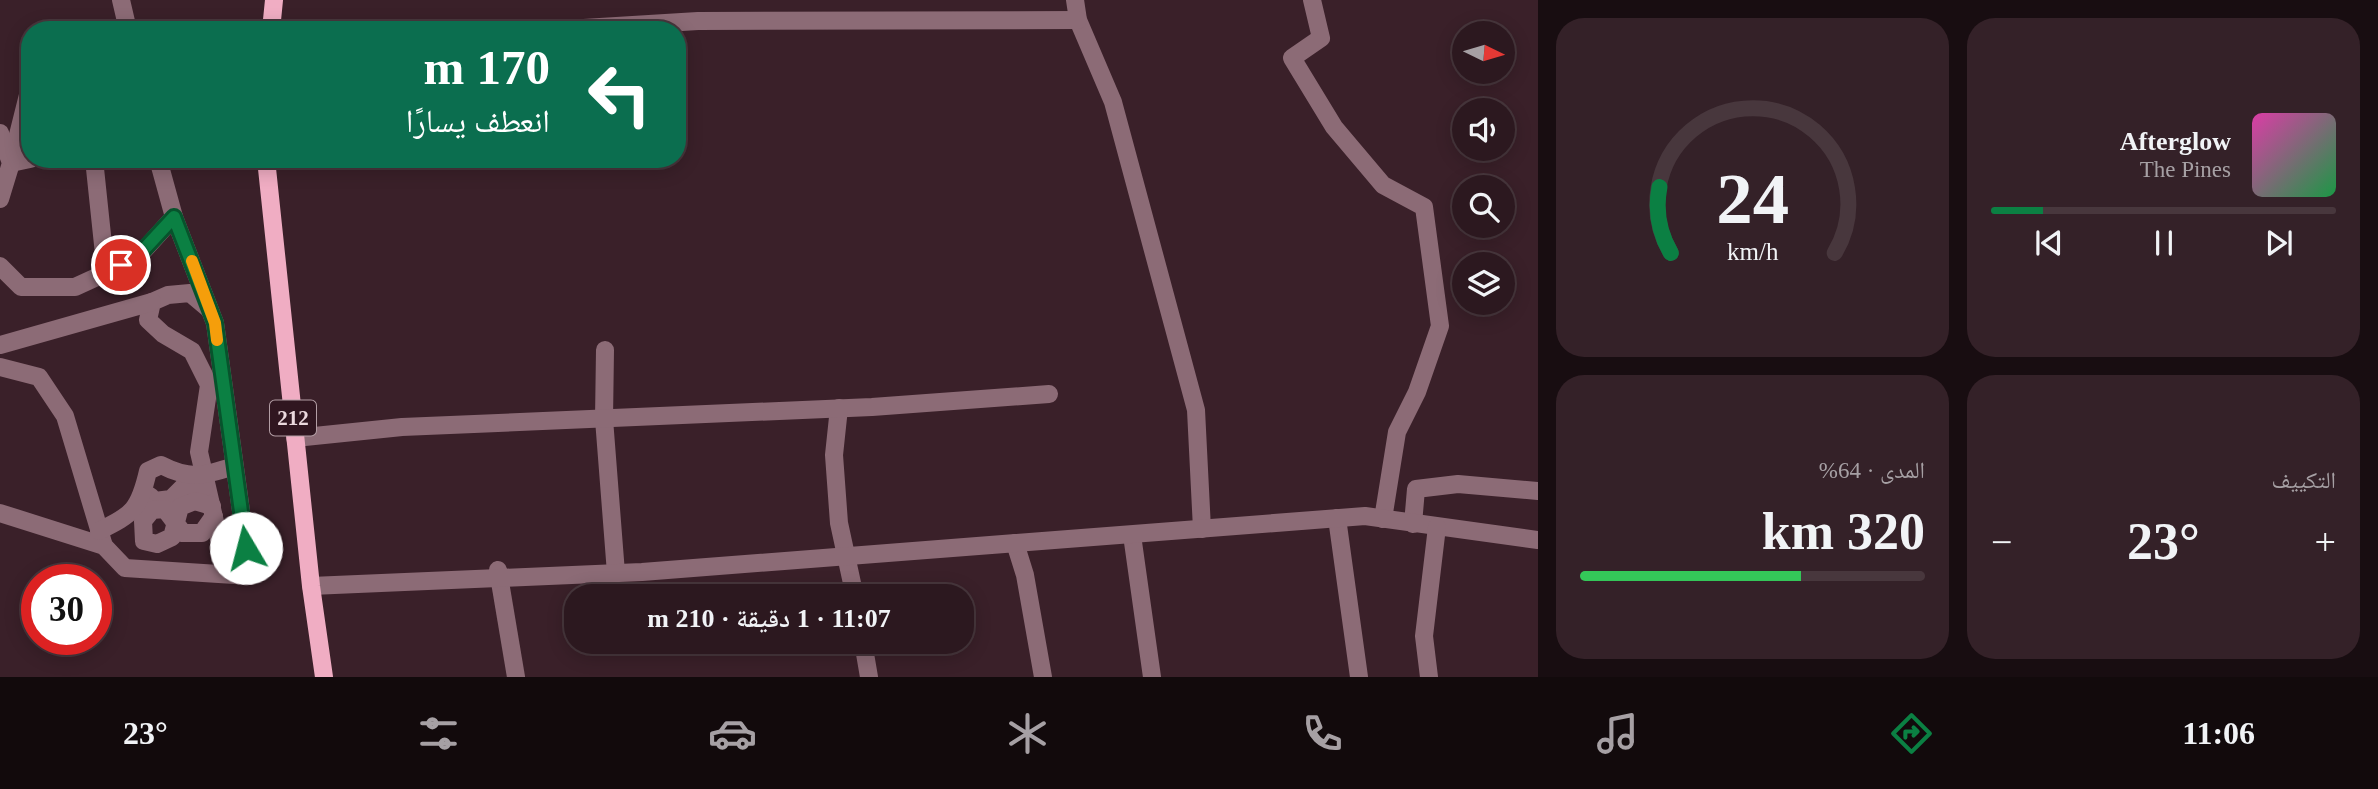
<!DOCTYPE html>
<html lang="ar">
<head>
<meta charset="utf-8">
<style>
	:root { --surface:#2c181f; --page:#342128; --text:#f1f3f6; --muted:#a6a0a4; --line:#48373d; --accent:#0b8043 }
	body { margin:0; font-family:"Times New Roman","Noto Naskh Arabic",serif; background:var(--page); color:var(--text); direction:rtl; height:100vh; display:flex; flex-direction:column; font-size:26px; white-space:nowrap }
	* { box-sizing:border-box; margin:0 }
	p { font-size:23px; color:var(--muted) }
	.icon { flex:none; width:38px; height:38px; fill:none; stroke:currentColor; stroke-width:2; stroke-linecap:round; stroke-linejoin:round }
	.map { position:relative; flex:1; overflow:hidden; direction:ltr }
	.sheet { display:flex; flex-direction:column; gap:18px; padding:18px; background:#180d11; width:840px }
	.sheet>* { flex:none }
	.guide { position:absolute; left:21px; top:21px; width:665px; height:147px; border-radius:28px; box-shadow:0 4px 18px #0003,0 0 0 2px var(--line); direction:rtl; background:#0b6e4f; color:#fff; overflow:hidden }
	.needle { width:46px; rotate:95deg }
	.tools { position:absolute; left:1452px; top:21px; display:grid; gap:14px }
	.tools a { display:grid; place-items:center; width:63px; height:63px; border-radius:50%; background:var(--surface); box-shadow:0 4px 18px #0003,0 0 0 2px var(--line); font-size:35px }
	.speed { position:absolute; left:21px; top:564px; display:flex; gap:14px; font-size:35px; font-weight:700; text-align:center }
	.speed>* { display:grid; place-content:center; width:91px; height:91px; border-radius:50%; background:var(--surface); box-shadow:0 4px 18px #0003,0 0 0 2px var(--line); line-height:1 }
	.speed .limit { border:10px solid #d22; background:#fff; color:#111 }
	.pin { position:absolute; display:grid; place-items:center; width:60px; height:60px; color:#fff; margin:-30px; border:4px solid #fff; border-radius:50%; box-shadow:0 2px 7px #0007 }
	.me { position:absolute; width:77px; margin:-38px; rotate:352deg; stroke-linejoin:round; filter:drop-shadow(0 0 5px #0008) }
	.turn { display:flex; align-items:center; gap:24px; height:147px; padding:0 21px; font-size:32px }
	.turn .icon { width:91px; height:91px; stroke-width:2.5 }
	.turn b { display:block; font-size:49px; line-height:60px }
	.big { font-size:52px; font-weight:600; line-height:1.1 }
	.sheet .widget { flex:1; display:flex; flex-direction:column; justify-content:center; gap:10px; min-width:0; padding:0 24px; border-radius:28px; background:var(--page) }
	.sheet .dial { align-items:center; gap:0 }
	.dial svg { height:182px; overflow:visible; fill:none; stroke:var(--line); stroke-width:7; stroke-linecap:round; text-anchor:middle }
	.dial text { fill:var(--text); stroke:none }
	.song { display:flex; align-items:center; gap:21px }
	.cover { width:84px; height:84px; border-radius:10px; background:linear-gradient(135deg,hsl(320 70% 55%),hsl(140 70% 35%)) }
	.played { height:7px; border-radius:4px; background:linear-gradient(90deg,var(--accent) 15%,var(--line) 15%) }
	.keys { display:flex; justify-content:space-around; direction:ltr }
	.heat { display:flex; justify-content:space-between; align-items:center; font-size:38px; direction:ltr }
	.charge { height:10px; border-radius:5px; background:linear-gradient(90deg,#34c759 64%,var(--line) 0) }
	.sheet .tiles { flex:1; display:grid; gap:18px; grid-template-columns:repeat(2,1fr) }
	.trip { position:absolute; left:564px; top:584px; width:410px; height:70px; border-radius:28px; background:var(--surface); box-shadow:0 4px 18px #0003,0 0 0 2px var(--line); font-weight:600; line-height:70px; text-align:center; direction:rtl }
	.tabs { display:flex; height:112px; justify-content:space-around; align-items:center; background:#120a0c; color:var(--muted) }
	.tabs .icon { width:49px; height:49px }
	.tabs .on { color:var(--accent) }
	.tabs b { font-size:32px; color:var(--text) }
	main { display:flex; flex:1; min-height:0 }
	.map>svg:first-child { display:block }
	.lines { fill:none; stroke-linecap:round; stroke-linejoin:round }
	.minor { stroke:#8c6b76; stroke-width:18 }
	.major { stroke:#f0adc3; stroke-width:18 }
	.route-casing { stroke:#07532c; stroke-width:18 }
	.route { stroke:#0b8043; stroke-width:12 }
	.slow { stroke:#f59e0b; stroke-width:12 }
	.labels { text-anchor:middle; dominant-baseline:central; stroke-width:5; stroke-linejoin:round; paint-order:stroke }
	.shield { fill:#301620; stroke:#b39ea5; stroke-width:2 }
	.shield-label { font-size:21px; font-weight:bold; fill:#ebd9de }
</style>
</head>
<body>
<main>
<section class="sheet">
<div class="tiles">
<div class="widget">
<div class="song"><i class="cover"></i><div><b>Afterglow</b><p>The Pines</p></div></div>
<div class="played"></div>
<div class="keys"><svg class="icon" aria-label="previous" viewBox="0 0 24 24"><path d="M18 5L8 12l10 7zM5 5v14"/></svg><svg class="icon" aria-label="pause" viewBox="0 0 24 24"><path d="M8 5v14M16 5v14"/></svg><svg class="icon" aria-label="next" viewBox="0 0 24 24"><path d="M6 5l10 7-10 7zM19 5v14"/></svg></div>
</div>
<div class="widget dial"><svg viewBox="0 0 100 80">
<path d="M14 69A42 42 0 1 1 86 69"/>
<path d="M14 69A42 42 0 0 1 9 40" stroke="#0b8043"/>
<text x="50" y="56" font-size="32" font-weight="700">24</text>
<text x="50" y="72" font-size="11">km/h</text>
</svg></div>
<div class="widget"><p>التكييف</p>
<div class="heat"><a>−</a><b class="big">23°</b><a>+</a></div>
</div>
<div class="widget"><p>المدى · 64%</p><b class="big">320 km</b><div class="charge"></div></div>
</div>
</section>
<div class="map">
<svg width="1538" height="677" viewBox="0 0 1538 677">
	<rect width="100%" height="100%" fill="#3a2029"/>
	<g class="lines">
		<g class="minor">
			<polyline points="121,0 128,30"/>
			<polyline points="1075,0 1078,20 1113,102 1196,410 1202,529"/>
			<polyline points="1312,0 1321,38 1292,58 1334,127 1383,185 1424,207 1440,326 1417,392 1397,432 1383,519"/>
			<polyline points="551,30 698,21 1078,20"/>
			<polyline points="30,87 11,163 30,159"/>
			<polyline points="0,133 11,163 0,199"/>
			<polyline points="94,159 106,273"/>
			<polyline points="0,266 21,287 75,287 136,259 174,217"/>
			<polyline points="209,309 190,293 168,295 152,302 148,320 163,334 192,351 209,385 199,452 227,574"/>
			<polyline points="0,345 152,302"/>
			<polyline points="605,350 604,419 616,573"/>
			<polyline points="0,367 39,377 65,416 104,546"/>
			<polyline points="839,408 834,455 839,523 855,597"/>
			<polyline points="295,438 402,427 872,407 1049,394"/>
			<polyline points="150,496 155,501 171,499 185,485 204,488"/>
			<polyline points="212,506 195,501 180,507 172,537 157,544 144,541 143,521 152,510 165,509 183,533 202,533 214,516"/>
			<polyline points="0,513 104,546 125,568 250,576 215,323 174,217 158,159"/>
			<polyline points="1337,518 1359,677"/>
			<polyline points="1413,524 1416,489 1458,484 1538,491"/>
			<path d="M99,531C133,514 139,510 148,471L161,465C190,480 204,476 234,466"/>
			<polyline points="1132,535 1152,677"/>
			<polyline points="1015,543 1025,575 1043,677"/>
			<polyline points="498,570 516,677"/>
			<polyline points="311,586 642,572 1365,516 1538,540"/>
			<polyline points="863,642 869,677"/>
			<polyline points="1429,677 1424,636 1437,527"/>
		</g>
		<g class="major">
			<polyline points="271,30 274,0"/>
			<polyline points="266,159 311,586 324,677"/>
		</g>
	</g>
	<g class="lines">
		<g class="route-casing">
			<polyline id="route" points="121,265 136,258 174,217 215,323 246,548"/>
		</g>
		<use href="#route" class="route"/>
		<polyline class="slow" points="192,261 215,323 217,340"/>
	</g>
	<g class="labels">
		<rect class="shield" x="270" y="400.5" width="46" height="35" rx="5"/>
		<g class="shield-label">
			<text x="293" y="418">212</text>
		</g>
	</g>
</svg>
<div class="tools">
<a><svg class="needle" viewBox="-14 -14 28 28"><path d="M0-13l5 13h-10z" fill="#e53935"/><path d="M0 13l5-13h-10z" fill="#a6a0a4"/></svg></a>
<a><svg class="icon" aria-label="sound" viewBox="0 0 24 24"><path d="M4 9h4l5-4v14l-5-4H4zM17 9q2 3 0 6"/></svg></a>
<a><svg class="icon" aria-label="search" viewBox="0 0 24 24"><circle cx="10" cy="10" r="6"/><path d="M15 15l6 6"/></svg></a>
<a><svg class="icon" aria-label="layers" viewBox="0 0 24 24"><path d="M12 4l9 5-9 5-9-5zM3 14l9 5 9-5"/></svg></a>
</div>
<div class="speed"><div class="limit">30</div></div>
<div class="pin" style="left:121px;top:265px;background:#d93025"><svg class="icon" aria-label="arrive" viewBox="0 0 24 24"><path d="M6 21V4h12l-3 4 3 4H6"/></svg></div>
<svg class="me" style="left:246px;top:548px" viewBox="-20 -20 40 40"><circle r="19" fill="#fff"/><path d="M0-13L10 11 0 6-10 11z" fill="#0b8043"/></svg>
<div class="trip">11:07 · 1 دقيقة · 210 m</div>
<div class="guide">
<div class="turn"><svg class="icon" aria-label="left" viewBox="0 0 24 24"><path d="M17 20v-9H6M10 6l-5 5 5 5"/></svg><div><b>170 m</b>انعطف يسارًا</div></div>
</div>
</div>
</main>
<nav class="tabs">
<b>11:06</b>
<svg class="icon on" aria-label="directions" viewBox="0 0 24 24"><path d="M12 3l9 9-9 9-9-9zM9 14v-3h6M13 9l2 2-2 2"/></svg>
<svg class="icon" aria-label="music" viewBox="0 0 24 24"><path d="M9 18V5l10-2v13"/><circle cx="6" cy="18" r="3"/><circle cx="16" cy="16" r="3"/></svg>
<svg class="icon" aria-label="phone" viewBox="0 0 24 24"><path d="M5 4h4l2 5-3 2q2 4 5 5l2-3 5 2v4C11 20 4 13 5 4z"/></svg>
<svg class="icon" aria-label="climate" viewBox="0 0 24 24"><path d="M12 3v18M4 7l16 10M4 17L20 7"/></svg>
<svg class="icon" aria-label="car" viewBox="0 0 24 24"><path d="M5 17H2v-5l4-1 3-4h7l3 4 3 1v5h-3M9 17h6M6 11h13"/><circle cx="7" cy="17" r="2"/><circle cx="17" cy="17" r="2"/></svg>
<svg class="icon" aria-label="filters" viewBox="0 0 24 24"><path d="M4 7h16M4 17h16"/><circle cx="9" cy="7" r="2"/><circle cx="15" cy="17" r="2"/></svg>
<b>23°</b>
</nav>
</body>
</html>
